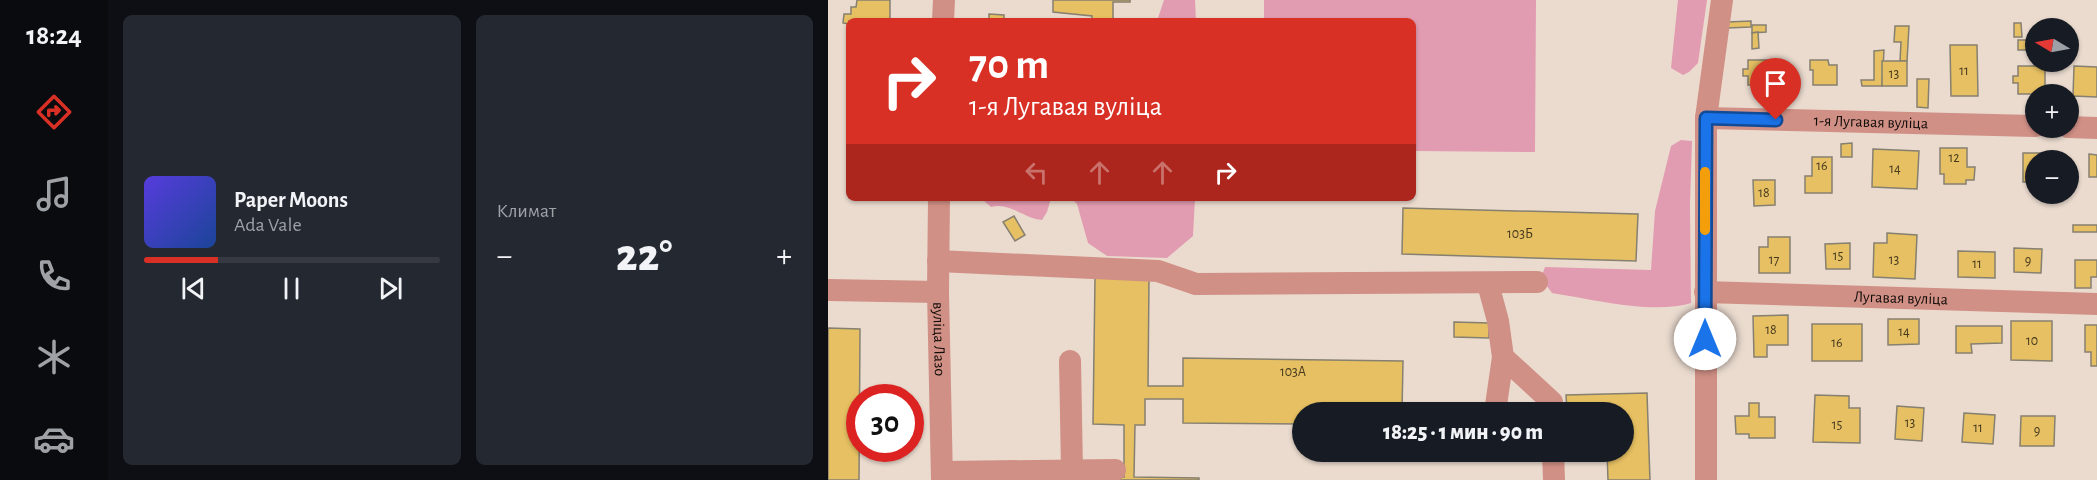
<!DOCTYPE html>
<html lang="ru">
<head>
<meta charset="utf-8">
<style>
	:root { --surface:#171b24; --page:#242831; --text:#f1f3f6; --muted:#9ea1a6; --line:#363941; --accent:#d93025 }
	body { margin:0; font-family:"Alegreya Sans",sans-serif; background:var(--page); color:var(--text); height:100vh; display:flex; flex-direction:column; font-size:22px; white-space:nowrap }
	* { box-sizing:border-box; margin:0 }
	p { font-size:20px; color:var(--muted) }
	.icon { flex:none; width:33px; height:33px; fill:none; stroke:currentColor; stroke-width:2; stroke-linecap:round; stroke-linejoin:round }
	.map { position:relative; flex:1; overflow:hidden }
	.panel { display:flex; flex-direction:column; gap:15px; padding:15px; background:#0d0f14; width:720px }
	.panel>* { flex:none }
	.guide { position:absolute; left:18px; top:18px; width:570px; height:183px; border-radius:9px; box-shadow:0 2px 4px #0004; background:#d93025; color:#fff; overflow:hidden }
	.needle { width:39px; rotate:280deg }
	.fabs { position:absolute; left:1197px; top:18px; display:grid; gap:12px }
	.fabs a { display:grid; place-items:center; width:54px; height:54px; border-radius:50%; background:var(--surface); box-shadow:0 2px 4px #0004; font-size:30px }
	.speed { position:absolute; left:18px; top:384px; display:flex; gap:12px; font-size:30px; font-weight:700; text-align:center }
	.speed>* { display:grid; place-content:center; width:78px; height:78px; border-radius:50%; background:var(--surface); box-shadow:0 2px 4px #0004; line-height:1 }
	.speed .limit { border:9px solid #d22; background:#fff; color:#111 }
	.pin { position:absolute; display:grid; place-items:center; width:51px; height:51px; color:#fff; margin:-62px -26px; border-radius:50% 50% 50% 0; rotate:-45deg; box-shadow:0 0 6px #0007 }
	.pin .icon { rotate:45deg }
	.me { position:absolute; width:66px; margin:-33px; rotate:0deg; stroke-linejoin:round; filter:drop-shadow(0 0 4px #0008) }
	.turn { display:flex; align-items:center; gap:21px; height:126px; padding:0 24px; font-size:27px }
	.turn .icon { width:78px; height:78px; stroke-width:2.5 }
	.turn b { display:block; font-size:42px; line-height:51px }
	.lanes { display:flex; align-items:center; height:57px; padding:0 24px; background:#0003; justify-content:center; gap:30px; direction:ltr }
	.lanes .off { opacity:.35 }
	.big { font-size:45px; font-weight:800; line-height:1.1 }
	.panel .tile { flex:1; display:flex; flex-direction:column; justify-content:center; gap:9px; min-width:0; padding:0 21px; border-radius:9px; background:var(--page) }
	.song { display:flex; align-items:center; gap:18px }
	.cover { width:72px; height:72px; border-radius:9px; background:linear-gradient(135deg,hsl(250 70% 55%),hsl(220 70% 35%)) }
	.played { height:6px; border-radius:3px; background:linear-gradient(90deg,var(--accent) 25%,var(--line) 25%) }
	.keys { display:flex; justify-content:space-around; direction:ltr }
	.heat { display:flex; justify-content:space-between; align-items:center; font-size:33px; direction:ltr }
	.panel .tiles { flex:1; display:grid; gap:15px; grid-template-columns:repeat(2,1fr) }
	.trip { position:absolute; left:464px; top:402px; width:342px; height:60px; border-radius:30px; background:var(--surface); box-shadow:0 2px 4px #0004; font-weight:800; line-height:60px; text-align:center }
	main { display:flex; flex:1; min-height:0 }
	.tabs { display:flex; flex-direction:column; width:108px; justify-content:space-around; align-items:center; background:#090b0e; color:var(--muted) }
	.tabs .icon { width:42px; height:42px }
	.tabs .selected { color:var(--accent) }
	.tabs b { font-size:27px; color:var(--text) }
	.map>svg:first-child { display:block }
	.green { fill:#e29cb1 }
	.building { fill:#e6c062; stroke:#868070; stroke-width:1.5 }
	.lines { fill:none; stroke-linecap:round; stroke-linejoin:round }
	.minor { stroke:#d19086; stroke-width:22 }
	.route-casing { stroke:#114b97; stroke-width:15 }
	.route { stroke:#1a73e8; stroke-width:10 }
	.slow { stroke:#f59e0b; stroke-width:10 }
	.labels { text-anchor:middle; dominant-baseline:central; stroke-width:4.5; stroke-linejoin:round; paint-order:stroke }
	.number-label { font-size:14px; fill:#46391e }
	.street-label { font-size:16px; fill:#110c08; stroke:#ebdbcf }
</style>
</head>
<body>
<main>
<nav class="tabs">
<b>18:24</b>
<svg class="icon selected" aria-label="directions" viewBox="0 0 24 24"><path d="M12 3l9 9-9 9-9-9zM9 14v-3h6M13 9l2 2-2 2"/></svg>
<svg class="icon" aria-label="music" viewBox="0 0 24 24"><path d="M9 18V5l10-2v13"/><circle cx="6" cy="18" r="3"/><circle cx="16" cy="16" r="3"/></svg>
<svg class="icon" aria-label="phone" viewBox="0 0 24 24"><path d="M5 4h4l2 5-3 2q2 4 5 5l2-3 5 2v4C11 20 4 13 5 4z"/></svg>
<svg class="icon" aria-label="climate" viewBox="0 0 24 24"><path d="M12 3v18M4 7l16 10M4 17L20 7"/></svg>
<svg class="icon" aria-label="car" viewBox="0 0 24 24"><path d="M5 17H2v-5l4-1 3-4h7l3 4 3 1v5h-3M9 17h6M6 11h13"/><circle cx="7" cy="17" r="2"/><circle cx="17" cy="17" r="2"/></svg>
</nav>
<section class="panel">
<div class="tiles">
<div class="tile">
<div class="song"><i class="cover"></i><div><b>Paper Moons</b><p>Ada Vale</p></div></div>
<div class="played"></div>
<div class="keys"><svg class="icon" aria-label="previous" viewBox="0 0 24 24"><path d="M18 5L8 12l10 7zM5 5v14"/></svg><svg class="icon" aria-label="pause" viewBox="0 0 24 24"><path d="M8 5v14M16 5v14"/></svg><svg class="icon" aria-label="next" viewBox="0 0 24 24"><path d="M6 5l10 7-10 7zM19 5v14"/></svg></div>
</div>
<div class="tile"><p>Климат</p>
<div class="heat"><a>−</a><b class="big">22°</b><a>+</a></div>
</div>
</div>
</section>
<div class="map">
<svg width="1269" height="480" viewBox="0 0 1269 480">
	<rect width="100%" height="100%" fill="#ebdbcf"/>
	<g class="green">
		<polygon points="336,0 367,0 368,21 329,21"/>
		<polygon points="436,0 708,0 707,152 585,151 585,21 436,21"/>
		<polygon points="850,0 879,0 870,63 861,72 855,75 843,68"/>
		<path d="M853,140L864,141L862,204L863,303C826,315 763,299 724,293L713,278L717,267L823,270L827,211L843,146Z"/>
		<path d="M153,198H223L219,212L214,220C195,218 182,202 163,207Z"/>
		<polygon points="243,198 367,198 365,236 339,258 279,256 260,243 249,204"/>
	</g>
	<g class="building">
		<polygon points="29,0 62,0 62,21 21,21 21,24 15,23 16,14 23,14 23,7 28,7"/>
		<polygon points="225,0 302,0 302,2 285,2 285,20 264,20 264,16 225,12"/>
		<polygon points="161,14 176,15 176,21 161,21"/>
		<polygon points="923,21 923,27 899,28 899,22"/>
		<polygon points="1186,23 1193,23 1194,37 1186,37"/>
		<polygon points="924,25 938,25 938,32 924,33"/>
		<polygon points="1067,26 1081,26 1079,61 1072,61 1073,42 1066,42"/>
		<polygon points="930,32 931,48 924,49 924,33"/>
		<polygon points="1190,40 1208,40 1208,62 1223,62 1223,67 1206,66 1206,50 1190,50"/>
		<polygon points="1122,45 1149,45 1150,96 1123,96"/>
		<polygon points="1056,50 1054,86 1034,86 1033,80 1046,80 1046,51"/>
		<polygon points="920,60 940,60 941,85 920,85 920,76 915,76 915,69 920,69"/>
		<polygon points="982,60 1000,60 1001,65 1009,65 1009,85 985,85 985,70 982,70"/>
		<rect x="1054" y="61" width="25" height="25"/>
		<polygon points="1190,66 1217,66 1217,94 1190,94 1190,83 1185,83 1185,76 1190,76"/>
		<polygon points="1246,66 1269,67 1269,97 1245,96"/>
		<polygon points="1089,79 1101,79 1100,108 1089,107"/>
		<polygon points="1024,143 1024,157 1013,157 1013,144"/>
		<polygon points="1112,148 1139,148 1139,167 1147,167 1146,180 1138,180 1138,184 1116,184 1116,174 1112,174"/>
		<polygon points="1045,149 1091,151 1089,189 1044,187"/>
		<polygon points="1195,153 1218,153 1218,160 1208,160 1208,182 1195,182"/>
		<polygon points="1261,154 1269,155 1269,177 1261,177"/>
		<polygon points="984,157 1004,157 1004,193 977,193 977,176 984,176"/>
		<polygon points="925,180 947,180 947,205 926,206"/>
		<polygon points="575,208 810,214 808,261 574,254"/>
		<polygon points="186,216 197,235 187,241 175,222"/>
		<rect x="1245" y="225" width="24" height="7"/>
		<polygon points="1059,233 1089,235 1087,279 1045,277 1046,243 1059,243"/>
		<polygon points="940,237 962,237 962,273 931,273 931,247 940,247"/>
		<polygon points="1022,243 1022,269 998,269 997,244"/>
		<polygon points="1186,248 1214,249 1213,273 1186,272"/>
		<polygon points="1130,251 1167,252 1167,278 1130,277"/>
		<polygon points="1247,260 1269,260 1269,277 1263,277 1263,288 1247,288"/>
		<polygon points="267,278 321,278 320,386 355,386 355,358 575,361 574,412 474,412 474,424 355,423 355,399 317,399 317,425 307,425 306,477 371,478 371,480 206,480 206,477 296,477 296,425 265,424"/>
		<polygon points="960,315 960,345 939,345 939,357 926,357 925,316"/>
		<polygon points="1060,319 1091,319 1091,344 1060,345"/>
		<polygon points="1183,321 1224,321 1224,361 1183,360"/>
		<polygon points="626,322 661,323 661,338 626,337"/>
		<rect x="984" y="324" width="50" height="37"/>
		<polygon points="1257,325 1269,325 1269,366 1263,366 1263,352 1257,352"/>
		<polygon points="1128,326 1174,326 1174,343 1143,344 1144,353 1128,353"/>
		<polygon points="0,328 32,329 31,480 0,480"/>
		<polygon points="819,393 822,480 780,480 779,452 795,452 795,412 739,412 738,395"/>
		<polygon points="987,395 1021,396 1021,408 1032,408 1032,443 985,442"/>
		<polygon points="921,403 931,403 931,417 947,417 947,438 921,438 921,434 908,434 907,416 921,416"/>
		<polygon points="1069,406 1096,408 1094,441 1067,439"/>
		<polygon points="1136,413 1167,415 1165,444 1134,442"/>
		<polygon points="1193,416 1227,416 1226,446 1192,446"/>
	</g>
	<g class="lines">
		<g class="minor">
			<polyline points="115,21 116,0"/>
			<path id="s1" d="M878,118L1208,126"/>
			<polyline points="1240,127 1269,128"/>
			<path id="s2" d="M111,198L110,292L114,480"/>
			<polyline points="110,261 330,271 368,284 709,282"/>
			<polyline points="660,284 670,321 675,357 724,402 724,412"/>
			<polyline points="0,290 110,292"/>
			<path id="s3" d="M877,292L1269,304"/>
			<polyline points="242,361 244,470"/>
			<polyline points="667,412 675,357"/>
			<polyline points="725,452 726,480"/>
			<polyline points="114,472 287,470"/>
			<polyline points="878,480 878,118 894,0"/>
		</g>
	</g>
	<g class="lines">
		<g class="route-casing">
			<polyline id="route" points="877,339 878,118 948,120"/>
		</g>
		<use href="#route" class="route"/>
		<polyline class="slow" points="877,230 877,172"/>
	</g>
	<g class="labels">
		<g class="number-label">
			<text x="1136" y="71">11</text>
			<text x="1066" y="74">13</text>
			<text x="1126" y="158">12</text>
			<text x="994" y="166">16</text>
			<text x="1067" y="169">14</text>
			<text x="936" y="193">18</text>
			<text x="692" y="234">103Б</text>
			<text x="1010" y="256">15</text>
			<text x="946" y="260">17</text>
			<text x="1066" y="260">13</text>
			<text x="1200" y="261">9</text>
			<text x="1149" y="264">11</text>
			<text x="943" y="330">18</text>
			<text x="1076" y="332">14</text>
			<text x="1204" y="341">10</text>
			<text x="1009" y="343">16</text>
			<text x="465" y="372">103А</text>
			<text x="1082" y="423">13</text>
			<text x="1009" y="425">15</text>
			<text x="1150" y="428">11</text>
			<text x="1209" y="431">9</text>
		</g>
		<g class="street-label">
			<text stroke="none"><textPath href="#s1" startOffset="165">1-я Лугавая вуліца</textPath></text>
			<text stroke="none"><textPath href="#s3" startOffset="196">Лугавая вуліца</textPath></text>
			<text stroke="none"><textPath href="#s2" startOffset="141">вуліца Лазо</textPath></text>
		</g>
	</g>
</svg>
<div class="fabs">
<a><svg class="needle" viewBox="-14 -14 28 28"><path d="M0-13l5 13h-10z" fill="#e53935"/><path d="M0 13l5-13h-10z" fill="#9ea1a6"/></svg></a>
<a>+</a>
<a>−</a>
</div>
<div class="speed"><div class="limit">30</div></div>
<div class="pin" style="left:948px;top:120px;background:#d93025"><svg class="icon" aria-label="arrive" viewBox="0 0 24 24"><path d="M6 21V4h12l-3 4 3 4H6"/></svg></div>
<svg class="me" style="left:877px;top:339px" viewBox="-20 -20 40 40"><circle r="19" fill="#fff"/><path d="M0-13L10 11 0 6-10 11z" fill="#1a73e8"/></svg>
<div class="trip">18:25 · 1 мин · 90 m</div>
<div class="guide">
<div class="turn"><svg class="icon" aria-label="right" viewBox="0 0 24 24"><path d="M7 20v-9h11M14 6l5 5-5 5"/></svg><div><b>70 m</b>1-я Лугавая вуліца</div></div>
<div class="lanes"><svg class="icon off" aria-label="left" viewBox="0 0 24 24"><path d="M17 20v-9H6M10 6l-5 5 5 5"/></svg><svg class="icon off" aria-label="ahead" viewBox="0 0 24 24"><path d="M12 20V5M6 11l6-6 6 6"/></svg><svg class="icon off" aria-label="ahead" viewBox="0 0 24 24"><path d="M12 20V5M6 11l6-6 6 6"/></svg><svg class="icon" aria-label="right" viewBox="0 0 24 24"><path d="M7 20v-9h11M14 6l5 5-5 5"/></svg></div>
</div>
</div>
</main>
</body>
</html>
